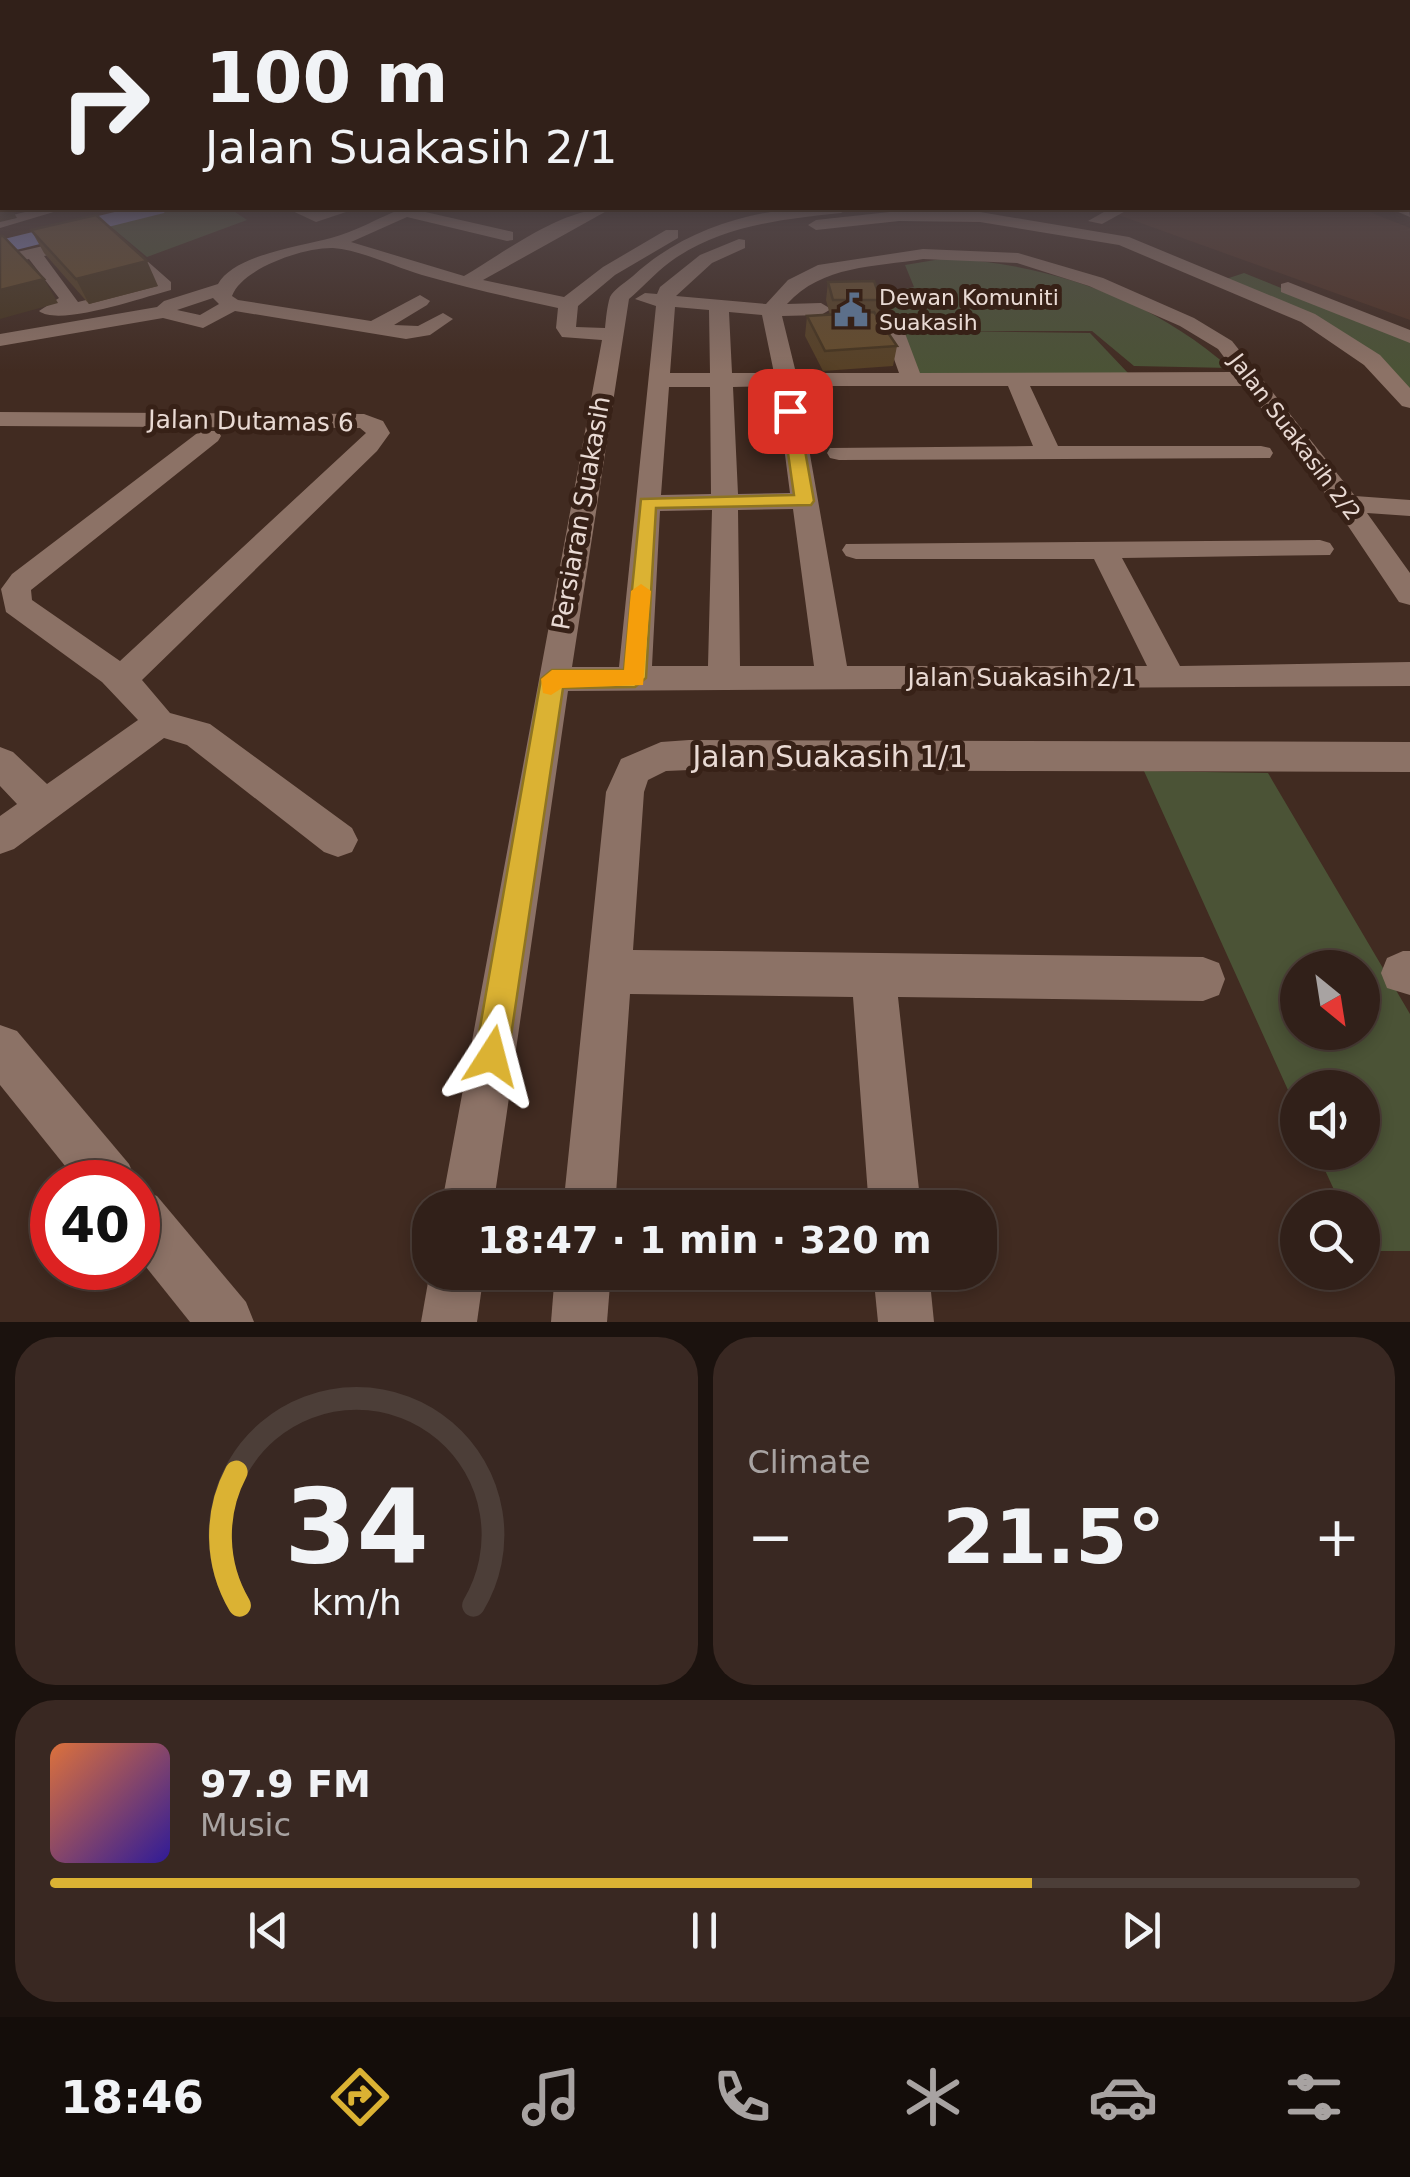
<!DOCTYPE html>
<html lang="en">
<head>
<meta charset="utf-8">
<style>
	:root { --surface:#312019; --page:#392822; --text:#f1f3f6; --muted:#a8a3a2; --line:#4c3e38; --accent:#dbb233 }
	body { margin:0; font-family:"DejaVu Sans",sans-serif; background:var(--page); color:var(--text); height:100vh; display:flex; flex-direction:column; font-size:38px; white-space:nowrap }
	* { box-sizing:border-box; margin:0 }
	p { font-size:32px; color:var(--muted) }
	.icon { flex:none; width:55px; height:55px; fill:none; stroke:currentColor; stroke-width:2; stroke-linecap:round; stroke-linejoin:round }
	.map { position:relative; height:1322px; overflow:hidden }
	.details { display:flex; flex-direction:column; gap:15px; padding:15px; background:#1b120e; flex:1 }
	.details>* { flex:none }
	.banner { position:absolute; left:0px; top:0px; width:1410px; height:210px; box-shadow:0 5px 15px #0003,0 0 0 2px var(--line); background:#312019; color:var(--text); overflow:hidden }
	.needle { width:65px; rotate:150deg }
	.tools { position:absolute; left:1280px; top:950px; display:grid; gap:20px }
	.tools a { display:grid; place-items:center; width:100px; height:100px; border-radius:50%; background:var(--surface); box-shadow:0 5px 15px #0003,0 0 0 2px var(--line); font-size:50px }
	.speed { position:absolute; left:30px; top:1160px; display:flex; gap:20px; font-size:50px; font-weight:700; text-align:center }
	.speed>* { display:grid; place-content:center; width:130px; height:130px; border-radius:50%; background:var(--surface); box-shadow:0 5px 15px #0003,0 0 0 2px var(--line); line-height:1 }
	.speed .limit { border:15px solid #d22; background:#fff; color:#111 }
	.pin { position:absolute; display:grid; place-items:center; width:85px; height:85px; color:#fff; margin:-42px; border-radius:20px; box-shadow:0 5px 15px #0006 }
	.me { position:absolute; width:110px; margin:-55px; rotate:9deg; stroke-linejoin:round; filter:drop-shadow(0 0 8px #0008) }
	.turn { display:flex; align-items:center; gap:35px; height:210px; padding:0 40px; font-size:45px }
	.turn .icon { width:130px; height:130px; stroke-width:2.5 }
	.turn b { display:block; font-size:70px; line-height:85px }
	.big { font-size:75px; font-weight:800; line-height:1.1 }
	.details .tile { flex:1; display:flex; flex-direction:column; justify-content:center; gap:15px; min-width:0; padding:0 35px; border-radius:40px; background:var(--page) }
	.details .dial { align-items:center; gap:0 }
	.dial svg { height:260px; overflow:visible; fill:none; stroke:var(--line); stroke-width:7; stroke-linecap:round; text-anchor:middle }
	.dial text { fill:var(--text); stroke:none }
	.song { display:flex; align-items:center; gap:30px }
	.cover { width:120px; height:120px; border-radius:15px; background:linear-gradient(135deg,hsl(20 70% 55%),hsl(250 70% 35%)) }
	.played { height:10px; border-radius:5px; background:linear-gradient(90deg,var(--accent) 75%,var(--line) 75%) }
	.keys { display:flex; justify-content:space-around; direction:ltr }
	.heat { display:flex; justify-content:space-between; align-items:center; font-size:55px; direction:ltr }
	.details .tiles { flex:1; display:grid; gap:15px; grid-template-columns:1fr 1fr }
	.tile:last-child { grid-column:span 2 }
	.trip { position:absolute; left:412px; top:1190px; width:585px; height:100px; border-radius:40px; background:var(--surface); box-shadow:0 5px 15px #0003,0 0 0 2px var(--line); font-weight:800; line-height:100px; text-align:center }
	.dock { display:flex; height:160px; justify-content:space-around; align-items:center; background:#140d0a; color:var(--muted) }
	.dock .icon { width:70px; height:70px }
	.dock .active { color:var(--accent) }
	.dock b { font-size:45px; color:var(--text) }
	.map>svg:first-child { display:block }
	.built { fill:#503326 }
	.green { fill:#4b5336; fill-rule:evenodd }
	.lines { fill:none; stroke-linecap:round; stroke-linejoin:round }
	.minor { fill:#8c7266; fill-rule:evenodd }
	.highway { fill:#7f83bf; fill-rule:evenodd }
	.wall { fill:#574126 }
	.shaded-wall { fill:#47351f }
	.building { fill:#654c2c; stroke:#47351f; stroke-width:2.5 }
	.route { fill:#dbb233; stroke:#8e7421; stroke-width:2.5 }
	.slow { fill:#f59e0b }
	.labels { text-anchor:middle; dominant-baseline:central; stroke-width:10; stroke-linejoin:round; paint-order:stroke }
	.far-poi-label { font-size:22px; fill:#e9dad4; stroke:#372117; text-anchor:start }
	.far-street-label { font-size:22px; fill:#e9dad4; stroke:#372117 }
	.street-label { font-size:25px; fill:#e9dad4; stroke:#372117 }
	.near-street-label { font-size:30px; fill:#e9dad4; stroke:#372117 }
</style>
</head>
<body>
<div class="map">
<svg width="1410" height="1322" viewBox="0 0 1410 1322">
	<rect width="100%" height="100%" fill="#412b21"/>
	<polygon class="built" points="1065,208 1359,208 1410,228 1410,320 1113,213"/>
	<g class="green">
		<polygon points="179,208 248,208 235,212 247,220 147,257 110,226"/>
		<path d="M947,258C1052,265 1150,298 1230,368L1134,366L1092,331H954L1090,333L1128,373L918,376L904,331L888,319L876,295L914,287L905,265Z"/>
		<polygon points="1244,273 1410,340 1410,390 1382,360 1223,280"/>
		<path d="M1144,771L1268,773L1410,1014V1251H1363L1362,1208L1342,1207L1317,1153L1362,1152V1088H1298L1297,1110ZM1298,968H1362V1032H1298Z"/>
	</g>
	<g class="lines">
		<g class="minor">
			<polygon points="2,187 2,197 0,198 0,188"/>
			<polygon points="1408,206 1410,217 1389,208 1408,208"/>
			<polygon points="42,208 67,208 0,228 0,218"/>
			<polygon points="286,208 317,212 358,208 316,222"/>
			<path d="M403,208H423L421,211L513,232V240L507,241L407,217L351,242L464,276C507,251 561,208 612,208L483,280L564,297L603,267L666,230H678V238L615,275L578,306L576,327L605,328C606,319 607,306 610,297C614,289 626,282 633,276C690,223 773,203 849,208L841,213C782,219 719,226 670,262C655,273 643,287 629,299L572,667H619L656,306L635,299L645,293L657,294L660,287L700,255L739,239L745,240V248L712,263L676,296L766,304L788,280L818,265L923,249L1018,253L1103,278L1194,318L1232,341L1355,496L1410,500V516L1367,513L1410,573V605L1399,602L1336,508L1245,386H1030L1058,446H1261L1270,448L1273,453L1270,458L839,460L830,458L827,453L830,448L1033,446L1008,386H798L847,666H1147L1094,559H856L846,556L842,550L846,544L1320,540L1330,543L1334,549L1330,555L1122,558L1180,666L1410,662V686L568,691L493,1208H441L602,340L562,337L556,328L558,308C512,298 467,288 422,275C395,267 361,250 333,248C305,247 242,268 232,296L238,300L371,321L420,295L430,301L427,305L394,325L418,326L443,313L453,319L430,335L406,339L235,311L203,328L163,318L0,346V334L157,307L164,301L218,284C234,255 301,246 331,238C355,232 380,217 403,208ZM923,259L1017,263L1089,286L1180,326L1218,349L1235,372L920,373L903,328L893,322L883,328L899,373H796L782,316L821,315L831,309L821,303L787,304C822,265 875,267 923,259ZM213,298L219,304L200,315L177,310ZM675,307L709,310L710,373H670ZM729,312L762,315L774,373H732ZM776,386L790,493L738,494L733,387ZM669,387H710L711,494L661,495ZM793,509L814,666H740L738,510ZM712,510L708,666H652L660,511Z"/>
			<polygon points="1111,208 1131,208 1102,224 1088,221"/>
			<polygon points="899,211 980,212 1129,237 1315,314 1380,355 1410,388 1410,408 1402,406 1364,365 1301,322 1119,245 980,222 899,221 816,230 808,225 816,220"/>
			<path d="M112,230L171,282V290C144,297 59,327 39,311L59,298L29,259L0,266V256ZM108,241L151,284L78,302L44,256Z"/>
			<polygon points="1288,282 1410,330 1410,343 1281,292 1281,284"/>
			<polygon points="0,412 364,414 383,421 390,433 377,451 142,680 170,713 210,724 352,828 358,840 352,852 338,857 324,852 187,745 164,738 14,849 0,854 0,816 17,804 0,786 0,747 13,752 47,784 138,720 102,682 6,612 1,589 12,574 200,431 218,431 221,436 218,441 31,590 32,600 120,661 366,433 360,428 0,426"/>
			<polygon points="689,740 1410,742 1410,772 689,770 666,771 648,780 644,792 633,950 1203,957 1219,963 1225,979 1219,995 1203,1001 898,997 921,1208 869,1208 853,997 630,994 615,1208 563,1208 606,792 621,759 661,742"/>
			<polygon points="1403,951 1410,951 1410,995 1387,988 1381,973 1387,958"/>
			<polygon points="0,1025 17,1031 129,1164 137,1182 78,1182 0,1085"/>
			<polygon points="138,1189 157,1196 246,1302 254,1322 190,1322 138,1257"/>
			<polygon points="430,1271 484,1272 477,1322 421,1322"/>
			<polygon points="555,1272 611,1272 607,1322 551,1322"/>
			<polygon points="873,1272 929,1272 934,1322 878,1322"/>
		</g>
		<polygon class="highway" points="131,208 167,208 164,213 0,254 0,240"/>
	</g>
	<g class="wall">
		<polygon points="31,230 158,286 89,304 44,253"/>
		<polygon points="828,282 881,300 878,317 897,346 893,366 823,371 805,336 807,316 830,315 826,300"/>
	</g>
	<g class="shaded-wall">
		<polygon points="11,208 17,218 0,222 0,209"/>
		<polygon points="147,261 158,286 89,304 76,279"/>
		<polygon points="44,279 58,303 0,319 0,290"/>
	</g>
	<g class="building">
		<polygon points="96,215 147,261 76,279 31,230"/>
		<polygon points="0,236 3,236 44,279 0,290"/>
		<polygon points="874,281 881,300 833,300 828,282"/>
		<polygon points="874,312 897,346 825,351 807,316"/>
	</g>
	<linearGradient id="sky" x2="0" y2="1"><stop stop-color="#241812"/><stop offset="0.5" stop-color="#544a4e"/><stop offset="1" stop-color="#544a4e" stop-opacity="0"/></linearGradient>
	<rect width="1410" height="371" fill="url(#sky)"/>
	<polygon class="route" points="790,406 798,411 814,501 811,505 656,508 646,678 635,687 563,688 508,1056 503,1068 492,1073 480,1068 475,1056 541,679 552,670 624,670 641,499 794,495 782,411"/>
	<polygon class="slow" points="641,584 651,591 643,685 562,688 551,695 543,693 541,679 552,670 624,670 631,591"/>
	<defs>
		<g id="civic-bare" transform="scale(2.7)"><path d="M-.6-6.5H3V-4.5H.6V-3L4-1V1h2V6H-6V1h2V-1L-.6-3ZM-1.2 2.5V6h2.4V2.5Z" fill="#5c6f8a" stroke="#372117" stroke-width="2.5" paint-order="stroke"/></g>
	</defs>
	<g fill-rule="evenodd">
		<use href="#civic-bare" x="851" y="310"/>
	</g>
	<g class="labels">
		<g class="far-poi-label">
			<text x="879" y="297">Dewan Komuniti<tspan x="879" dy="25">Suakasih</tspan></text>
		</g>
		<g class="far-street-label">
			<text transform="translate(1295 437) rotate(53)">Jalan Suakasih 2/2</text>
		</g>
		<g class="street-label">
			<text transform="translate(251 421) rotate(1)">Jalan Dutamas 6</text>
			<text transform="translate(581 513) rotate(-80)">Persiaran Suakasih</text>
			<text x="1022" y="677">Jalan Suakasih 2/1</text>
		</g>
		<g class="near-street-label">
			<text x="830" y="756">Jalan Suakasih 1/1</text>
		</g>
	</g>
</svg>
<div class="tools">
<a><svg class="needle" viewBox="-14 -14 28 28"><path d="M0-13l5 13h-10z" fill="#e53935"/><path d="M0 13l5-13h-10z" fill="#a8a3a2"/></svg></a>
<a><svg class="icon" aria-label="sound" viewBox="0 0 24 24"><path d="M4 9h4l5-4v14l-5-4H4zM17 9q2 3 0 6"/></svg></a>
<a><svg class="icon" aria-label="search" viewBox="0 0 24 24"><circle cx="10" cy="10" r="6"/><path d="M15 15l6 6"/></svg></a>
</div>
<div class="speed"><div class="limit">40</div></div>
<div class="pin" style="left:790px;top:411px;background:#d93025"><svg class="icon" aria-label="arrive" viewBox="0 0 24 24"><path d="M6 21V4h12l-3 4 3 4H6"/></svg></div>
<svg class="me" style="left:492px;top:1056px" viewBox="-20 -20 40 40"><path d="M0-17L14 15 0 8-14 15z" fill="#dbb233" stroke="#fff" stroke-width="4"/></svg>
<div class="trip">18:47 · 1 min · 320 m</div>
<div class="banner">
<div class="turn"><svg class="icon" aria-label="right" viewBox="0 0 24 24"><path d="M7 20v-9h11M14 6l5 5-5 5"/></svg><div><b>100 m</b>Jalan Suakasih 2/1</div></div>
</div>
</div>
<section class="details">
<div class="tiles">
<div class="tile dial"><svg viewBox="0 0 100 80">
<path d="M14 69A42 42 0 1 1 86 69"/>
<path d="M14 69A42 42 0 0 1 13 28" stroke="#dbb233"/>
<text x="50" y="56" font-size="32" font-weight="700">34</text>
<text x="50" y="72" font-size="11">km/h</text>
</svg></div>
<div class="tile"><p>Climate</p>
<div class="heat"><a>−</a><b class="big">21.5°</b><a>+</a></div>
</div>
<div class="tile">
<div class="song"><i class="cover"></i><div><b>97.9 FM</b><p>Music</p></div></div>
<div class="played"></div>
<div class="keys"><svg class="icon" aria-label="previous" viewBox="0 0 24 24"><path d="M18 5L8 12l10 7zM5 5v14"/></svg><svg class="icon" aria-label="pause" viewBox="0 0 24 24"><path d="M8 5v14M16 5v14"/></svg><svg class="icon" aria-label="next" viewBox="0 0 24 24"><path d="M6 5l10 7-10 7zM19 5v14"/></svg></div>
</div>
</div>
</section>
<nav class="dock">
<b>18:46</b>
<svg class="icon active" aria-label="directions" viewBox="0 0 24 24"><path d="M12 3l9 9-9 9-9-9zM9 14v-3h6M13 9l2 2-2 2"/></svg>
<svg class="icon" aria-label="music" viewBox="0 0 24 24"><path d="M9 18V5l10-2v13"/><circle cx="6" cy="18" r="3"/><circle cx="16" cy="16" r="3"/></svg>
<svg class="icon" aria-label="phone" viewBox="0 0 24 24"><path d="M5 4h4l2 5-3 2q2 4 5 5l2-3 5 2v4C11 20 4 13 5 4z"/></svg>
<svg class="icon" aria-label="climate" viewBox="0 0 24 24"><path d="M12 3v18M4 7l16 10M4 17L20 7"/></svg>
<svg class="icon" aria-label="car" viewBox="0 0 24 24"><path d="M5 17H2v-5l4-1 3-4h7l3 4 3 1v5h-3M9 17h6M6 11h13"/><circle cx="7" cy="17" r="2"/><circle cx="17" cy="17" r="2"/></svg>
<svg class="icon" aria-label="filters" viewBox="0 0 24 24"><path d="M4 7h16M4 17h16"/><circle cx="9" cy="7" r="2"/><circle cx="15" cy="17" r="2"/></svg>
</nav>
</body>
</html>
